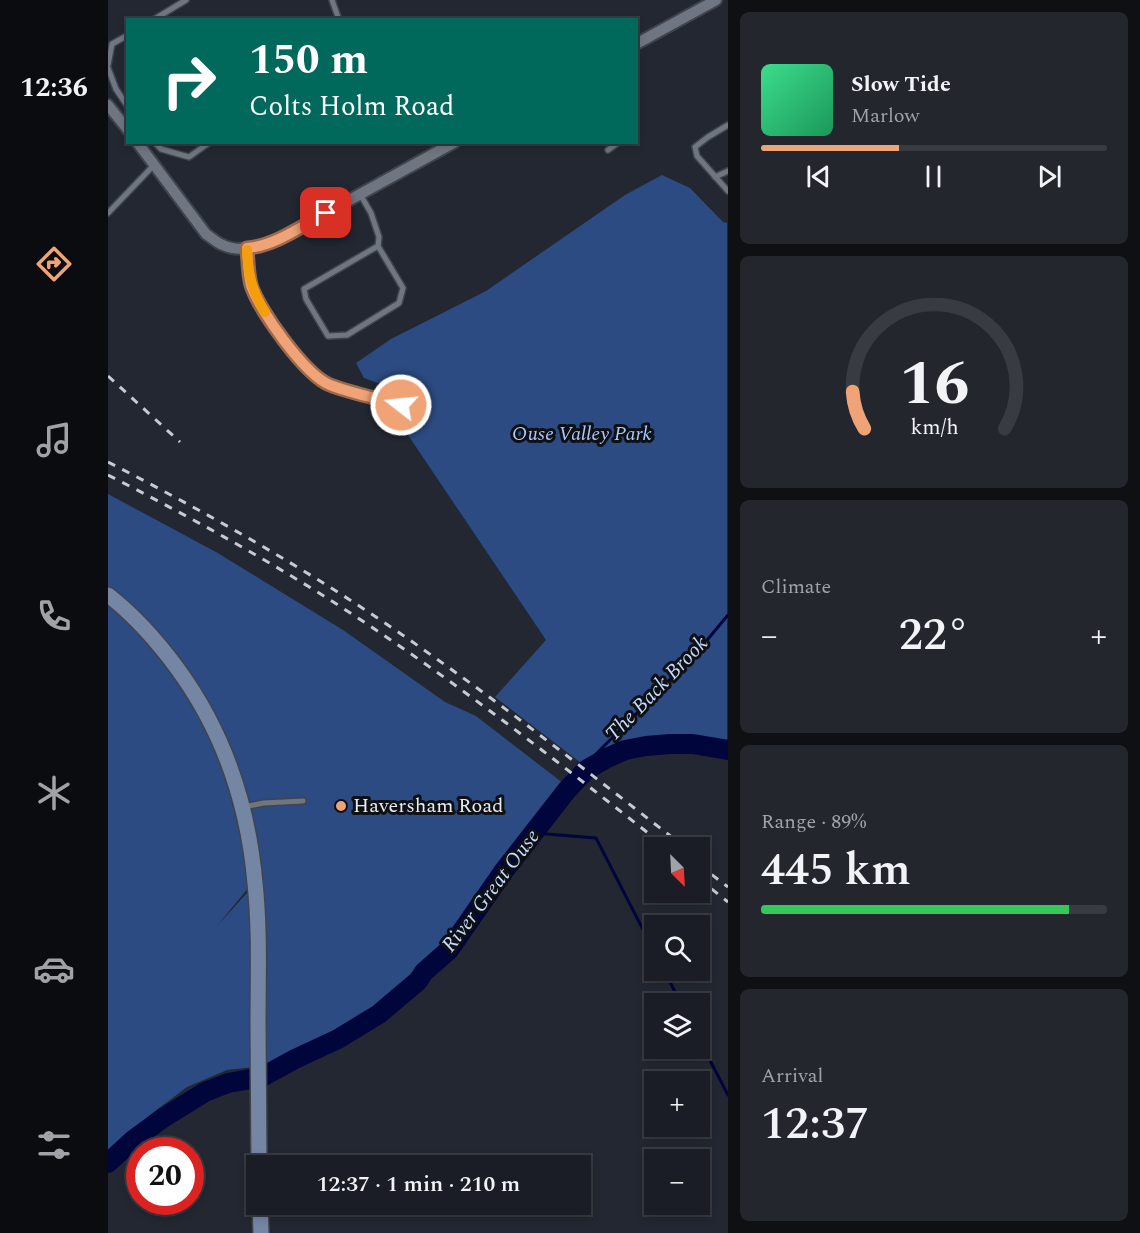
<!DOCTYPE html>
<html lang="en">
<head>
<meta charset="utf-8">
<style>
	:root { --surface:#1a1d25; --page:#23262d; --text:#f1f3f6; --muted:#9fa2a7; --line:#383b42; --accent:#efa376 }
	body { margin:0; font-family:Spectral,serif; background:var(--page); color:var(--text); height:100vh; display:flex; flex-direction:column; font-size:22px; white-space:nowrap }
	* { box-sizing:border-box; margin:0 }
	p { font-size:20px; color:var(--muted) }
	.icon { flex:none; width:33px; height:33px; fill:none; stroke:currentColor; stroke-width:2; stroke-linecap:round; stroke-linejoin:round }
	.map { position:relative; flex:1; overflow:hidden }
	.sheet { display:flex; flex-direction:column; gap:12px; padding:12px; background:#0e1014; width:412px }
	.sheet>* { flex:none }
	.top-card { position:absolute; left:18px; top:18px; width:512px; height:126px; border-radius:0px; box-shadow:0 3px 9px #0003,0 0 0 2px var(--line); background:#00695c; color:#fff; overflow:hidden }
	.needle { width:39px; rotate:156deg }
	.buttons { position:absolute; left:536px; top:837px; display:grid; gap:12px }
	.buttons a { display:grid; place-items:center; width:66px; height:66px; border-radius:0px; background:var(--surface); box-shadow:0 3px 9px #0003,0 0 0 2px var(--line); font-size:30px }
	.speed { position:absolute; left:18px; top:1137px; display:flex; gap:12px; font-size:30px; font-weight:700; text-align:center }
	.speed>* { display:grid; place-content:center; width:78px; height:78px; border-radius:50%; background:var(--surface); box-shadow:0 3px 9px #0003,0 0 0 2px var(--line); line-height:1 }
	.speed .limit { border:9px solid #d22; background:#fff; color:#111 }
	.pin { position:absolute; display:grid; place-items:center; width:51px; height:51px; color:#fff; margin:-26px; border-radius:12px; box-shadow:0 3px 9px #0006 }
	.me { position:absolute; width:66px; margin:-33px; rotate:286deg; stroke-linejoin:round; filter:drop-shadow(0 0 4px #0008) }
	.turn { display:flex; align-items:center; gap:21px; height:126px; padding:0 24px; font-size:27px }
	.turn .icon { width:78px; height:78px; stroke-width:2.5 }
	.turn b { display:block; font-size:42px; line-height:51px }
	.big { font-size:45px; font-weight:600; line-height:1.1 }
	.sheet .widget { flex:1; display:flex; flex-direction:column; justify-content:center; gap:9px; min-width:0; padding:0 21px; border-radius:9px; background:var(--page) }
	.sheet .dial { align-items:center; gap:0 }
	.dial svg { height:156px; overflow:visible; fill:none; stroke:var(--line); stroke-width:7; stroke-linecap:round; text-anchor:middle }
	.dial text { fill:var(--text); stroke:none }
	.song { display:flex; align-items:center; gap:18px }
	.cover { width:72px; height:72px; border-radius:9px; background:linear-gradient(135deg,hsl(150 70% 55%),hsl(150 70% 35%)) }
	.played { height:6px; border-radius:3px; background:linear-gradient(90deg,var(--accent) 40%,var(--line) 40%) }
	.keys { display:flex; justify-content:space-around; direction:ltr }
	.heat { display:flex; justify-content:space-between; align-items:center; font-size:33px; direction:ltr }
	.charge { height:9px; border-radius:4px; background:linear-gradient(90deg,#34c759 89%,var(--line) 0) }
	.trip { position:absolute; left:138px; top:1155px; width:345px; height:60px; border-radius:0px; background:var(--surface); box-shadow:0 3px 9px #0003,0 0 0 2px var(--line); font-weight:600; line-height:60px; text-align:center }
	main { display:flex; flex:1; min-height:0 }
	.menu { display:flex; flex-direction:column; width:108px; justify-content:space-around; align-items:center; background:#0a0c0f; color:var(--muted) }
	.menu .icon { width:42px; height:42px }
	.menu .selected { color:var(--accent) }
	.menu b { font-size:27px; color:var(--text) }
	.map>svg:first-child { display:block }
	.green { fill:#2c4b82; fill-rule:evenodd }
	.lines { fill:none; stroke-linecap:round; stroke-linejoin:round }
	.stream { stroke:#00053c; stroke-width:3 }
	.river { stroke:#00053c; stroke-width:20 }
	.lane-casing { stroke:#40444d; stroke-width:8 }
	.street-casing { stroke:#40444d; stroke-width:14 }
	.secondary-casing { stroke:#40444d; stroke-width:18 }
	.lane { stroke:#6f7682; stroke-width:5 }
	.street { stroke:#6f7682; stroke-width:10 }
	.secondary { stroke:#7486a4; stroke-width:15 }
	.rail { stroke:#c6cad1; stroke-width:3; stroke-dasharray:8 8; stroke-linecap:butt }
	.route-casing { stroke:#9b6a4d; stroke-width:15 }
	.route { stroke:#efa376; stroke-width:10 }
	.slow { stroke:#f59e0b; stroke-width:10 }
	.poi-dot { fill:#efa376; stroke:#0e1014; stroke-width:2 }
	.labels { text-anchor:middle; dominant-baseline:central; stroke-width:6; stroke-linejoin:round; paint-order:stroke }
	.park-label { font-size:20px; font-style:italic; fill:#aac9fd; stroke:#0e1014 }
	.poi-label { font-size:20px; fill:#e6eaf1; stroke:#0e1014; text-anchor:start }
	.water-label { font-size:21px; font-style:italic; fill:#c6dbfe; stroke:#0e1014 }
</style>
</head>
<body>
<main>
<nav class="menu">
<b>12:36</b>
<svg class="icon selected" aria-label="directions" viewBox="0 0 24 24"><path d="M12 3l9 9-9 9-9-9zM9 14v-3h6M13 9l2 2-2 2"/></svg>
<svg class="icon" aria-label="music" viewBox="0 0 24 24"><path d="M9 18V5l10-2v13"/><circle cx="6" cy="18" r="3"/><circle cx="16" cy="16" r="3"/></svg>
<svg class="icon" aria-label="phone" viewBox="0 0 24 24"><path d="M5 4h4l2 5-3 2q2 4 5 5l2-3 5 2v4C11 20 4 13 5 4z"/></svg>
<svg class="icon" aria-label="climate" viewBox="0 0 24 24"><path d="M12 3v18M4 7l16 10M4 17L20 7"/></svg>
<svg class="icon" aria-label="car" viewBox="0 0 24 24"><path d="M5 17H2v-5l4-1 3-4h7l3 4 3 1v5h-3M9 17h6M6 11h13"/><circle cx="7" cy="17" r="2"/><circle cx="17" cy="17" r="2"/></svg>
<svg class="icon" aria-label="filters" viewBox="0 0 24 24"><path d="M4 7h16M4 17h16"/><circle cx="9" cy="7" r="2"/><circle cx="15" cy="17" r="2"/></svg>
</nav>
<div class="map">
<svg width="620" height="1233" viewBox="0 0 620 1233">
	<rect width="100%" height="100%" fill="#222731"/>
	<g class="green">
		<polygon points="554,175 582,188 615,222 619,223 619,747 549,741 483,758 477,766 387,697 438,640 273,395 283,388 256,378 248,363 283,339 378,291 517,195"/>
		<path d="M0,494L108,552L235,630L337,702L368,716L460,787L339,945L316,972L277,1012L253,1028L172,1064L119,1070L79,1087L42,1115L0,1153ZM110,738L147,884L109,926L141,887C133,837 124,789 103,742Z"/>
	</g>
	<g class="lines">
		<g class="stream">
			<polyline points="479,763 550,692 600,639 620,615"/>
			<polyline points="426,833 488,838 546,951"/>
			<polyline points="556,970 573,1004"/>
			<polyline points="591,1039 620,1095"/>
		</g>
		<polyline class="river" points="0,1163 25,1140 55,1118 97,1092 120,1083 154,1077 187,1059 230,1039 271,1014 310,981 316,972 341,950 395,872 459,790 478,770 499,758 517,750 538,746 562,744 585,744 620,750"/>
		<g class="lane-casing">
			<g id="lane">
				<polyline points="224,0 230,17 228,20"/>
				<polyline points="45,20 78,0"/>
				<polyline points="0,65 4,44 20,35"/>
				<polyline points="0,68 8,89 20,107"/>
				<polyline points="620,125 600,137 587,147 589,156 620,191"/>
				<polyline points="46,142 53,149 81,157 102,142"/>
				<polyline points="500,150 511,142"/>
				<polyline points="607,177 620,171"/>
				<polyline points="252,194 263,213 271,237 270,246 295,288 291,303 239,335 220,336 198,299 196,289 270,246"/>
				<polyline points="0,213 46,165"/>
				<path d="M139,248C140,260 140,273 143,285C151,310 197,375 222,385C245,394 270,398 293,405"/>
				<polyline points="135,807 156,803 195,801"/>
			</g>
		</g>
		<g class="street-casing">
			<g id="street">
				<polyline points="528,44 608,0"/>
				<polyline points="0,105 20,130"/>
				<path d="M29,142L98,234C104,238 109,243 115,245C132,253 151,247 167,241L347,142"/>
			</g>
		</g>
		<g class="secondary-casing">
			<g id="secondary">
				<path d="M0,595C27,616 49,641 69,668C116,732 140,804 147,883C152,930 150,977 150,1024C150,1071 151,1118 151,1166"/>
				<polyline points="152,1204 153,1233"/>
			</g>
		</g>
		<use href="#lane" class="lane"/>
		<use href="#street" class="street"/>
		<use href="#secondary" class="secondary"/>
		<g class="rail">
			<polyline points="0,376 72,442"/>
			<path d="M0,462C109,518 216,579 316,650C406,713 491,781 578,848"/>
			<path d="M0,475C92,522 182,572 268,630C368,697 464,773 559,848"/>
			<polyline points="591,865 620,887"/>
			<polyline points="591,879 620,902"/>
		</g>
	</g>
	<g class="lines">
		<g class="route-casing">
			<path id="route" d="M218,213C194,226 167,246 139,248C140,260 140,273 143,285C151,310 197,375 222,385C245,394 270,398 293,405"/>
		</g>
		<use href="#route" class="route"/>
		<path class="slow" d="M139,250C140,275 144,291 157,312"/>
	</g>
	<circle class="poi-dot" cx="233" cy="806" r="6"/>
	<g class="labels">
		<g class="park-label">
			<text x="474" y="434">Ouse Valley Park</text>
		</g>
		<g class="poi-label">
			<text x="245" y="806">Haversham Road</text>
		</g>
		<g class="water-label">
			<text transform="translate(549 689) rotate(-46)">The Back Brook</text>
			<text transform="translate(383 891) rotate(-53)">River Great Ouse</text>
		</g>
	</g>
</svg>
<div class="buttons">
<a><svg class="needle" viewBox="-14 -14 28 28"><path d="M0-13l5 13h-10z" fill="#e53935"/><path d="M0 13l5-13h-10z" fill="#9fa2a7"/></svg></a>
<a><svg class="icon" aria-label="search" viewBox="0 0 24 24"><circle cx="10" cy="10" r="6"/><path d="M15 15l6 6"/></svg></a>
<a><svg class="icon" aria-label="layers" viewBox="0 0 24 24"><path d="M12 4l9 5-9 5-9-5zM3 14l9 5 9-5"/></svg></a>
<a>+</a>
<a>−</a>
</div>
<div class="speed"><div class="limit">20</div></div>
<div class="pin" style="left:218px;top:213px;background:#d93025"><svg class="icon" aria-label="arrive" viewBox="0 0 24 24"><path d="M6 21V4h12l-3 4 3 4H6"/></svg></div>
<svg class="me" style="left:293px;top:405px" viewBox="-20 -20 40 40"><circle r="17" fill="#efa376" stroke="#fff" stroke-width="3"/><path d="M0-11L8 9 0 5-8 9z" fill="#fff"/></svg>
<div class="trip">12:37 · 1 min · 210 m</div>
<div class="top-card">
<div class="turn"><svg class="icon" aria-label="right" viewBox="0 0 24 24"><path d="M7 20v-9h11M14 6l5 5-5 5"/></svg><div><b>150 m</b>Colts Holm Road</div></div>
</div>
</div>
<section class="sheet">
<div class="widget">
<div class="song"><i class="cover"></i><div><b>Slow Tide</b><p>Marlow</p></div></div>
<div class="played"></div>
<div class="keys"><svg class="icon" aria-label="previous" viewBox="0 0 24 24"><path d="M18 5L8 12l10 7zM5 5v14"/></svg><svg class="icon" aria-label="pause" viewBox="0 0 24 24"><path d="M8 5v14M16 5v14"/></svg><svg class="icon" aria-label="next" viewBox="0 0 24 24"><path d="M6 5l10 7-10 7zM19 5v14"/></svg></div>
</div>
<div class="widget dial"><svg viewBox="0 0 100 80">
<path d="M14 69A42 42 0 1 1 86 69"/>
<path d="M14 69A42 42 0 0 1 8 50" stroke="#efa376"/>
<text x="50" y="56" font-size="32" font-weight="700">16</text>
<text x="50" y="72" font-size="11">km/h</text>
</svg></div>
<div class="widget"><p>Climate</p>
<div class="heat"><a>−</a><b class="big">22°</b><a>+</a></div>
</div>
<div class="widget"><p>Range · 89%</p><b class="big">445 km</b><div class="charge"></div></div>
<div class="widget"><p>Arrival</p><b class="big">12:37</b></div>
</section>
</main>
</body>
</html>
